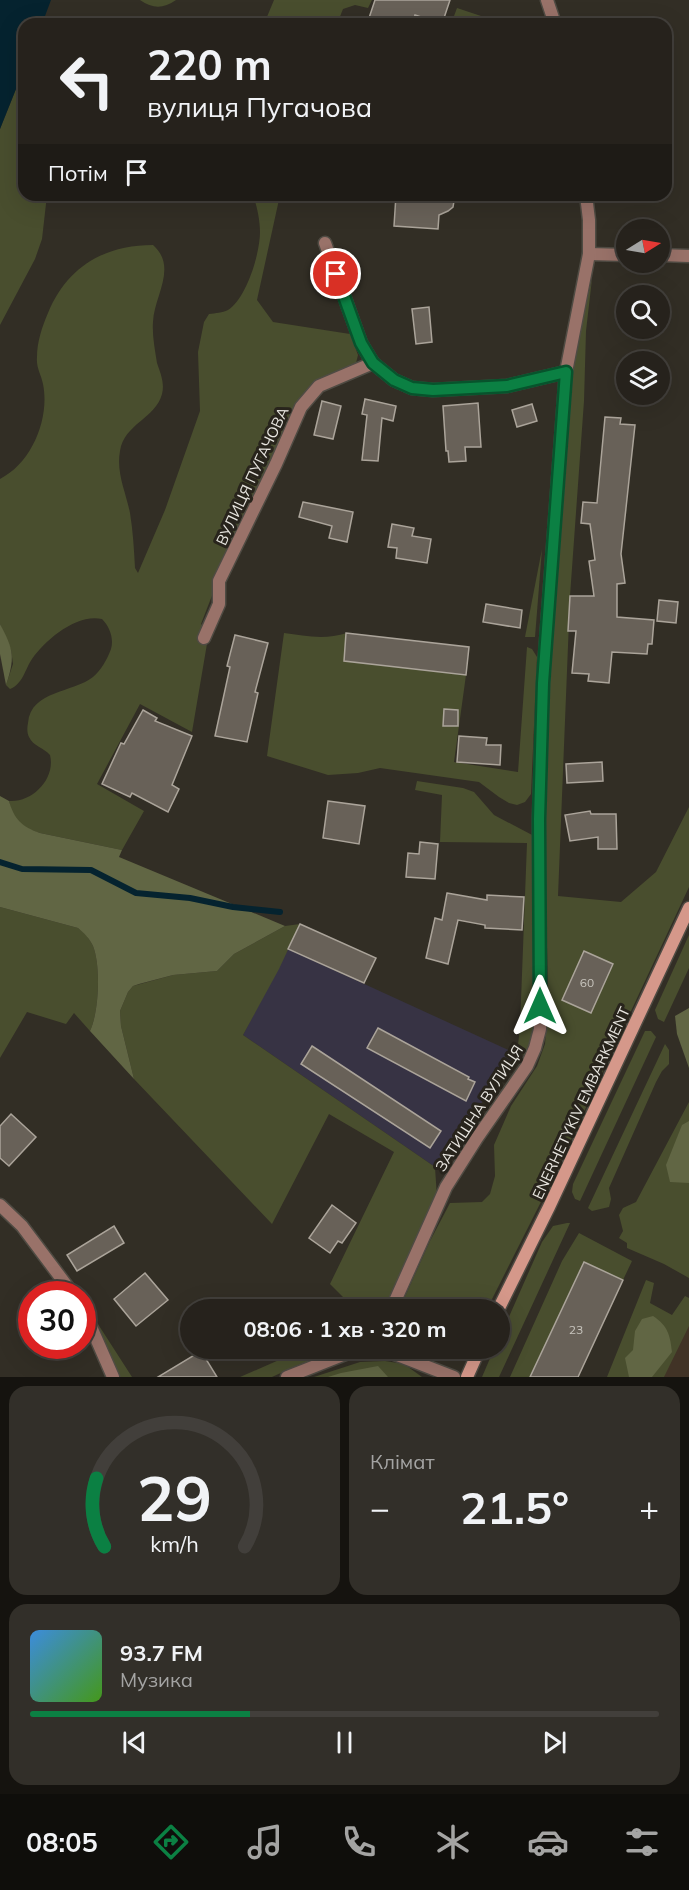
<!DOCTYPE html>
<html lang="uk">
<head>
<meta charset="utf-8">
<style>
	:root { --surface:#26221c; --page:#322f29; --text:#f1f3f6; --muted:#a4a4a3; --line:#423f3b; --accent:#0b8043 }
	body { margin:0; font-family:Mulish,sans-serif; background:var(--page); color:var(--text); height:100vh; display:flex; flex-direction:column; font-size:22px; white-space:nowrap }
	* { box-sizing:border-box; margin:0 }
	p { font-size:20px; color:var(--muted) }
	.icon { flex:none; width:33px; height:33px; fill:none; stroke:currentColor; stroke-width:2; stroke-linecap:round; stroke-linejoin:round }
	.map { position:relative; height:1377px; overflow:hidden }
	.panel { display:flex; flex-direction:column; gap:9px; padding:9px; background:#15130f; flex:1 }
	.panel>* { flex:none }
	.top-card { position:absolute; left:18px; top:18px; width:654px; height:183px; border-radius:18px; box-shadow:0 6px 24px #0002,0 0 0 2px var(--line); background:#26221c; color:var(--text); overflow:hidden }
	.needle { width:39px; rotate:79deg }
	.fabs { position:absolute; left:616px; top:219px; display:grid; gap:12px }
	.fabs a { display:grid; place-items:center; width:54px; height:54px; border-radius:50%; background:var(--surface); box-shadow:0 6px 24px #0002,0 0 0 2px var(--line); font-size:30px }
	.speed { position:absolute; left:18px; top:1281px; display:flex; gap:12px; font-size:30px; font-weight:700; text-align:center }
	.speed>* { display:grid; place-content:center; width:78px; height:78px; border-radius:50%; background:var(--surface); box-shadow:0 6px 24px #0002,0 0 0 2px var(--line); line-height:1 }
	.speed .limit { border:9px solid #d22; background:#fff; color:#111 }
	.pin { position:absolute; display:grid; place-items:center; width:51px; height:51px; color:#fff; margin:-26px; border:3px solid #fff; border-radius:50%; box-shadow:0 2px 6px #0007 }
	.me { position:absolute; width:66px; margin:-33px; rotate:0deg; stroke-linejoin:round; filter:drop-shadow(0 0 4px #0008) }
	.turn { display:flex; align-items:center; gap:21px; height:126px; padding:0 30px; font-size:27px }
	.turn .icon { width:78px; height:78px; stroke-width:2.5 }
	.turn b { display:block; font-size:42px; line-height:51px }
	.then { display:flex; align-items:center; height:57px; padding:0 30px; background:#0003; gap:12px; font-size:22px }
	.big { font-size:45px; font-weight:700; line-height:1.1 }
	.panel .card { flex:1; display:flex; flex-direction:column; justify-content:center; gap:9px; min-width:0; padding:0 21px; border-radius:18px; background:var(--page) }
	.panel .dial { align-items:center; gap:0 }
	.dial svg { height:156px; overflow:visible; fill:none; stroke:var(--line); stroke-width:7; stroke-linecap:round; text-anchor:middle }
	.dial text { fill:var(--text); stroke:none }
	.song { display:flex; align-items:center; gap:18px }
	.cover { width:72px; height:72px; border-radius:9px; background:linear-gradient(135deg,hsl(210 70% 55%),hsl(100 70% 35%)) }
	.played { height:6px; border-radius:3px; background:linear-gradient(90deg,var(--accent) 35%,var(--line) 35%) }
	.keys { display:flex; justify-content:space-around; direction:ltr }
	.heat { display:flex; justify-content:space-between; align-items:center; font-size:33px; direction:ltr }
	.panel .tiles { flex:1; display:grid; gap:9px; grid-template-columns:1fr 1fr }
	.card:last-child { grid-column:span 2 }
	.trip { position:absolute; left:180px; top:1299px; width:330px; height:60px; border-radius:30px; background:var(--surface); box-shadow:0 6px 24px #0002,0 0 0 2px var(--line); font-weight:700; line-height:60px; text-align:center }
	.menu { display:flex; height:96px; justify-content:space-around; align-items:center; background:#0f0e0b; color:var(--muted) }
	.menu .icon { width:42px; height:42px }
	.menu .on { color:var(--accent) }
	.menu b { font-size:27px; color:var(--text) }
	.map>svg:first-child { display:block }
	.industrial { fill:#373344 }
	.education { fill:#413326 }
	.green { fill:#494e2e }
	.forest { fill:#616644 }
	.water { fill:#05232f }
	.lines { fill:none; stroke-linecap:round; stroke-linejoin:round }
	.stream { stroke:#05232f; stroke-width:6 }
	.building { fill:#686158; stroke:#aba49a; stroke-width:1.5 }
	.street-casing { stroke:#4f4b43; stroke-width:15 }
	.secondary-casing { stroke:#4f4b43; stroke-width:15 }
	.street { stroke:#997269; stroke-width:12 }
	.secondary { stroke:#d5988a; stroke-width:12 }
	.route-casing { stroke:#07532c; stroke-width:15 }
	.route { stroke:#0b8043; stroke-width:10 }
	.labels { text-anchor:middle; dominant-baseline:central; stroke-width:6; stroke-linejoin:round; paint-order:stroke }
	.number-label { font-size:12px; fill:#c8c5be }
	.street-label { font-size:15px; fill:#e8e6e0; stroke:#28241c }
</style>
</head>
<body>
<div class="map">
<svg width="689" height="1377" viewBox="0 0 689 1377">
	<rect width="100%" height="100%" fill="#322e25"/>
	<polygon class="industrial" points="288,949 517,1054 435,1167 243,1035"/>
	<polygon class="education" points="689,1308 689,1377 650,1377"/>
	<g class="green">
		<path d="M140,0H176C163,9 153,9 140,0Z"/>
		<polygon points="274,0 372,0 368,8 355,5 343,9 337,24 264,24"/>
		<polygon points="457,8 493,20 492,24 451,24"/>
		<polygon points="24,69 24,195 47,195 42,239 35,259 0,325 0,129"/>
		<path d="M253,195H280L257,300L273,322L350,334L358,355L356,363L324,377L312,386L300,398L227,557L201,624L209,632L192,732L140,704L97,784L144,811L122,850L40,833L30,830L17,821L12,814L9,801C32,803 56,779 50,755C44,748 33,746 29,737C27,733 27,728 28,723C31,690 73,693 93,677C101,670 107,660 111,649C114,639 110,627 102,619C77,613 45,640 32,659C25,669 23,684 10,689L6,685L13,664L11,650L0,624V479C32,463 50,418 43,384C41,374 36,368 37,357C37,342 42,327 48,313C67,267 104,245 153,245C178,267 154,296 153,322C152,335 155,350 157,363C160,372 165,383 162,394C156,418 124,424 120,451C116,473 126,492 130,513C133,531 134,550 135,568L138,573L165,510L200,411L198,352L204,322L209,314C216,313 222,313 228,310C246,299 260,254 260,232C260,220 257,206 253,195Z"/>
		<polygon points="592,279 586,331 584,401 570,596 558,896 621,902 656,872 689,807 689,887 552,1180 487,1309 399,1310 430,1241 450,1203 482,1202 490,1194 495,1176 494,1145 511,1106 537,1066 545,1044 547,1020 548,980 546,914 540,859 541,737 555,612 570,398 577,340"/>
		<polygon points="542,549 535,637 525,637"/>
		<path d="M284,633C305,636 325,640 347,633L344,661L466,675L454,762L518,772L527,647L532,649L537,657L531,794L525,802L517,805L509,803L499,797L479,782L380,768L358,773L328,775L267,756Z"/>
		<polygon points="417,781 463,788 474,792 494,815 534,836 533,973 535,1007 532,1035 529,1050 524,1055 517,1054 520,1027 527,843 440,842 442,795 415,790"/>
		<path d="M0,907L78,928C85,933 90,939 93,946C101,966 99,1012 90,1031L74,1013L66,1024L27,1012L0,1058Z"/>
		<polygon points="300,924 279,969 243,1035 435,1167 437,1198 384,1309 355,1309 330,1284 394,1152 329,1114 272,1224 134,1079 121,1026 120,1011 128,992 133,986 173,975 217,971 234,954 285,926"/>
		<polygon points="689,935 689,968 664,1022 658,1019 655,1010"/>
		<polygon points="645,1031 651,1031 656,1037 580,1201 575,1199 572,1192 573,1184"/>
		<polygon points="665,1044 669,1050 669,1064 662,1071 656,1082 609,1188 611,1199 609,1207 592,1211 588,1208"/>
		<polygon points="689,1102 689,1278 664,1264 627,1248 627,1243 619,1238 623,1231 619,1215 623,1208 636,1202"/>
		<polygon points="567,1223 570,1223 499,1377 482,1377 494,1349 500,1348 500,1337 542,1242 553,1226"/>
		<polygon points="579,1233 632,1261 623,1280 583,1263 530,1377 510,1377 562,1261"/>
		<polygon points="646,1280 654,1283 650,1303 672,1315 685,1296 689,1298 689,1326 664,1377 607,1377"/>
		<polygon points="87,1307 132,1377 118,1377 100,1331"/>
		<polygon points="304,1349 342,1349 298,1365 272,1377 240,1377"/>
		<path d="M409,1349H465C445,1361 429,1365 409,1349Z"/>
		<polygon points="385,1361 404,1364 422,1377 314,1377 360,1362"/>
	</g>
	<g class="forest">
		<path d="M0,624C14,650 15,658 6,685L0,654Z"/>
		<path d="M0,796L9,801C14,819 22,827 40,833L122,850L119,857L285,926L234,954L217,971L173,975L139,984L133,986L128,992L120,1011L121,1026L134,1079L90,1031C99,1012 101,966 93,946C90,939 84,933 78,928L0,907Z"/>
		<polygon points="689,1008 689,1068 677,1034 675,1016"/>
		<polygon points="689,1121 689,1183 670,1182 666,1165 682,1125"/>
		<path d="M653,1316C668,1326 670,1335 672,1352L652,1377H629L625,1358L633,1350L635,1331L642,1319Z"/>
		<polygon points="378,1366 388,1377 328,1377 341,1373"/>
	</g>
	<polygon class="water" points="0,0 51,0 42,24 24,24 24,69 0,129"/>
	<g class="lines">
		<polyline class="stream" points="0,862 22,869 91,870 136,893 190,898 233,907 280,912"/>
	</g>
	<g class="building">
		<polygon points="375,0 450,0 442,24 415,15 412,24 367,24"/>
		<polygon points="396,195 455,195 453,207 448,211 439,215 438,229 394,226"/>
		<polygon points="429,307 432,342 416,344 412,309"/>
		<polygon points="365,399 396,406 393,421 382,418 378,461 362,460 367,415 362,414"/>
		<polygon points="322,401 341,406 333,439 314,435"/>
		<polygon points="478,403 481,447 465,447 466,461 449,462 448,451 446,451 443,406"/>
		<polygon points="532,404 537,421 517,427 512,410"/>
		<polygon points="605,417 621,418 620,424 635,425 621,554 625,583 617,584 617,617 654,620 652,644 648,644 647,654 612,652 609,683 588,681 589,674 572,673 576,631 568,631 570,596 594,596 589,561 595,560 590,524 581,523 583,502 597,503"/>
		<polygon points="303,502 353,512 347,542 329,538 332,526 299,517"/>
		<polygon points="392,524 414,528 412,536 431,539 427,563 396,558 397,548 388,547"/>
		<polygon points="659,600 678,602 676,623 657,621"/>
		<polygon points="486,604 522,610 520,628 483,622"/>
		<polygon points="346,633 469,647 466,675 344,661"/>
		<polygon points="235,635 268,643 255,692 258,693 247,742 215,736 230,667 227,666"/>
		<polygon points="444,709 458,710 458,726 443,726"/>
		<polygon points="143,710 157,718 155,721 192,736 172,785 179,789 168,812 132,793 130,797 102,784 121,743 124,744"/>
		<polygon points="459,736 487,738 486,745 501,745 500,765 457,762"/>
		<polygon points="602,762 603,781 567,783 566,764"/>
		<polygon points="328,801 365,806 359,844 323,838"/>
		<polygon points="590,811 591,814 616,814 617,849 598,849 598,837 570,841 565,815"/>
		<polygon points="420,842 438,844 435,879 406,877 408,853 419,854"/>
		<polygon points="447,893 487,900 487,895 524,897 522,930 485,928 485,925 458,920 448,964 426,958 435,918 442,920"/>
		<polygon points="300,924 376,958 364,983 288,949"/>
		<polygon points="584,951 613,964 591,1013 562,1000"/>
		<polygon points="378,1028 469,1077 468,1079 475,1082 466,1101 367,1048"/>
		<polygon points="312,1046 441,1131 430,1148 301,1064"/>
		<polygon points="11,1114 36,1137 9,1166 0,1158 0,1126"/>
		<polygon points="332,1205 356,1223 342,1243 338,1241 330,1253 309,1238"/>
		<polygon points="114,1226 124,1243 77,1271 67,1255"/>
		<polygon points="584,1262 623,1280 578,1377 530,1377"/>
		<polygon points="145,1273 168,1300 136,1326 114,1299"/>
		<polygon points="201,1351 217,1377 158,1377"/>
	</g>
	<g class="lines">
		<g class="street-casing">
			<g id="street">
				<polyline points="547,0 555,24"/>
				<polyline points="325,243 361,343 373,363 394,380 412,388 433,390 507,386 566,372"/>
				<polyline points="589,254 627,255"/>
				<polyline points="660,255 689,256"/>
				<polyline points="204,638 219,604 219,581 276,464 301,407 319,386 373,363"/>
				<polyline points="0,1205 22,1226 73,1294"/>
				<polyline points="82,1310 88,1320 113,1377"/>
				<polyline points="391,1310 446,1187 477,1138 527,1066 535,1048 540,1029 539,819 543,683 566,372 589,254 589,220 586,195"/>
				<polyline points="379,1348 454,1377"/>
				<polyline points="287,1377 348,1353 367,1348"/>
			</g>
		</g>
		<g class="secondary-casing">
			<g id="secondary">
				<polyline points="498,1310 549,1207 689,908"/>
				<polyline points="467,1377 480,1348"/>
			</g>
		</g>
		<use href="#street" class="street"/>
		<use href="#secondary" class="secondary"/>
	</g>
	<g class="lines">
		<g class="route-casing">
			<polyline id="route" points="336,274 361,343 373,363 394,380 412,388 433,390 507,386 566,372 543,683 539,819 540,1006"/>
		</g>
		<use href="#route" class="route"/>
	</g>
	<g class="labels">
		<g class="number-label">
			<text x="587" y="982">60</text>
			<text x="576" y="1329">23</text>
		</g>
		<g class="street-label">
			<text transform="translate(252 476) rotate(-65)">ВУЛИЦЯ ПУГАЧОВА</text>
			<text transform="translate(581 1103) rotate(-65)">ENERHETYKIV EMBARKMENT</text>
			<text transform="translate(479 1108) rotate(-57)">ЗАТИШНА ВУЛИЦЯ</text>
		</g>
	</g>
</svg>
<div class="fabs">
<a><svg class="needle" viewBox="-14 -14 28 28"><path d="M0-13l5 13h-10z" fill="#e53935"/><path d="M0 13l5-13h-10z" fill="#a4a4a3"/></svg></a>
<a><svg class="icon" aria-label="search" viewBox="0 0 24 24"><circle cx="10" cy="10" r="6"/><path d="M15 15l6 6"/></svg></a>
<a><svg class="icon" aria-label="layers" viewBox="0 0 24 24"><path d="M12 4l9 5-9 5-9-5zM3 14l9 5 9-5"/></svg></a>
</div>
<div class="speed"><div class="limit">30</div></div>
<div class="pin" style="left:336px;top:274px;background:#d93025"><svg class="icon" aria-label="arrive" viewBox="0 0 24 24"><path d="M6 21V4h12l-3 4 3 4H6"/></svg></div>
<svg class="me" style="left:540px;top:1006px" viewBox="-20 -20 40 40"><path d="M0-17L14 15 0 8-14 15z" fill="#0b8043" stroke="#fff" stroke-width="4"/></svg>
<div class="trip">08:06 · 1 хв · 320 m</div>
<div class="top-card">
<div class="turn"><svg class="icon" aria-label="left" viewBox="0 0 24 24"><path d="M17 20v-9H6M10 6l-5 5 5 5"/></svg><div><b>220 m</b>вулиця Пугачова</div></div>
<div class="then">Потім<svg class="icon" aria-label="arrive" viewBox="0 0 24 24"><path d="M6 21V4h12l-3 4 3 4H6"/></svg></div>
</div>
</div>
<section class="panel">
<div class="tiles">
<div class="card dial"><svg viewBox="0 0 100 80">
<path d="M14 69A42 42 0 1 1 86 69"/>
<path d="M14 69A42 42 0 0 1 10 34" stroke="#0b8043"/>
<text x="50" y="56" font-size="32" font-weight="700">29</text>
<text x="50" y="72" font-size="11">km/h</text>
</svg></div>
<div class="card"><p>Клімат</p>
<div class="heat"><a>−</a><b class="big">21.5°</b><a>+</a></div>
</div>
<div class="card">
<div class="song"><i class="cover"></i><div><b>93.7 FM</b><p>Музика</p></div></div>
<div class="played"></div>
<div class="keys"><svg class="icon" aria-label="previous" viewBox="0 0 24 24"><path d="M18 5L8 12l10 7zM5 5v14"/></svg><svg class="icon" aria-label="pause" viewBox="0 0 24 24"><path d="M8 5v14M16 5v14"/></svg><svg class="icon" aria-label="next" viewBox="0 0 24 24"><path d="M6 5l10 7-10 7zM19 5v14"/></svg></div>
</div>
</div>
</section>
<nav class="menu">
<b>08:05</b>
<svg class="icon on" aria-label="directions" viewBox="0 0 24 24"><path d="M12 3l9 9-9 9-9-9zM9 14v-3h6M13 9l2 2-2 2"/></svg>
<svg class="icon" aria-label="music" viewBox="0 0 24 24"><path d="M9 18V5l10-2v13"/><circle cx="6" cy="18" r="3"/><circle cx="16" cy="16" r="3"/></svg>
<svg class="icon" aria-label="phone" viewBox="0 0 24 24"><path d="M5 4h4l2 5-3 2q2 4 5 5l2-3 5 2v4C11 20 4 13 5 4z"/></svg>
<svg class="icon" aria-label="climate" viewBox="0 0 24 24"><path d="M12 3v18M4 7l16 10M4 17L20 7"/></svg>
<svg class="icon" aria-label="car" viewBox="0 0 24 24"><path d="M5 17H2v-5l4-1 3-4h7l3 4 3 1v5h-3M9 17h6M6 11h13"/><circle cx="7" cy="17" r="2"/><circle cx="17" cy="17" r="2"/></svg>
<svg class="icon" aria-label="filters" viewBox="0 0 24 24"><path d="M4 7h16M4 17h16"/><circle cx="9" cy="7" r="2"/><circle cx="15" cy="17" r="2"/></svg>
</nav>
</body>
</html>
